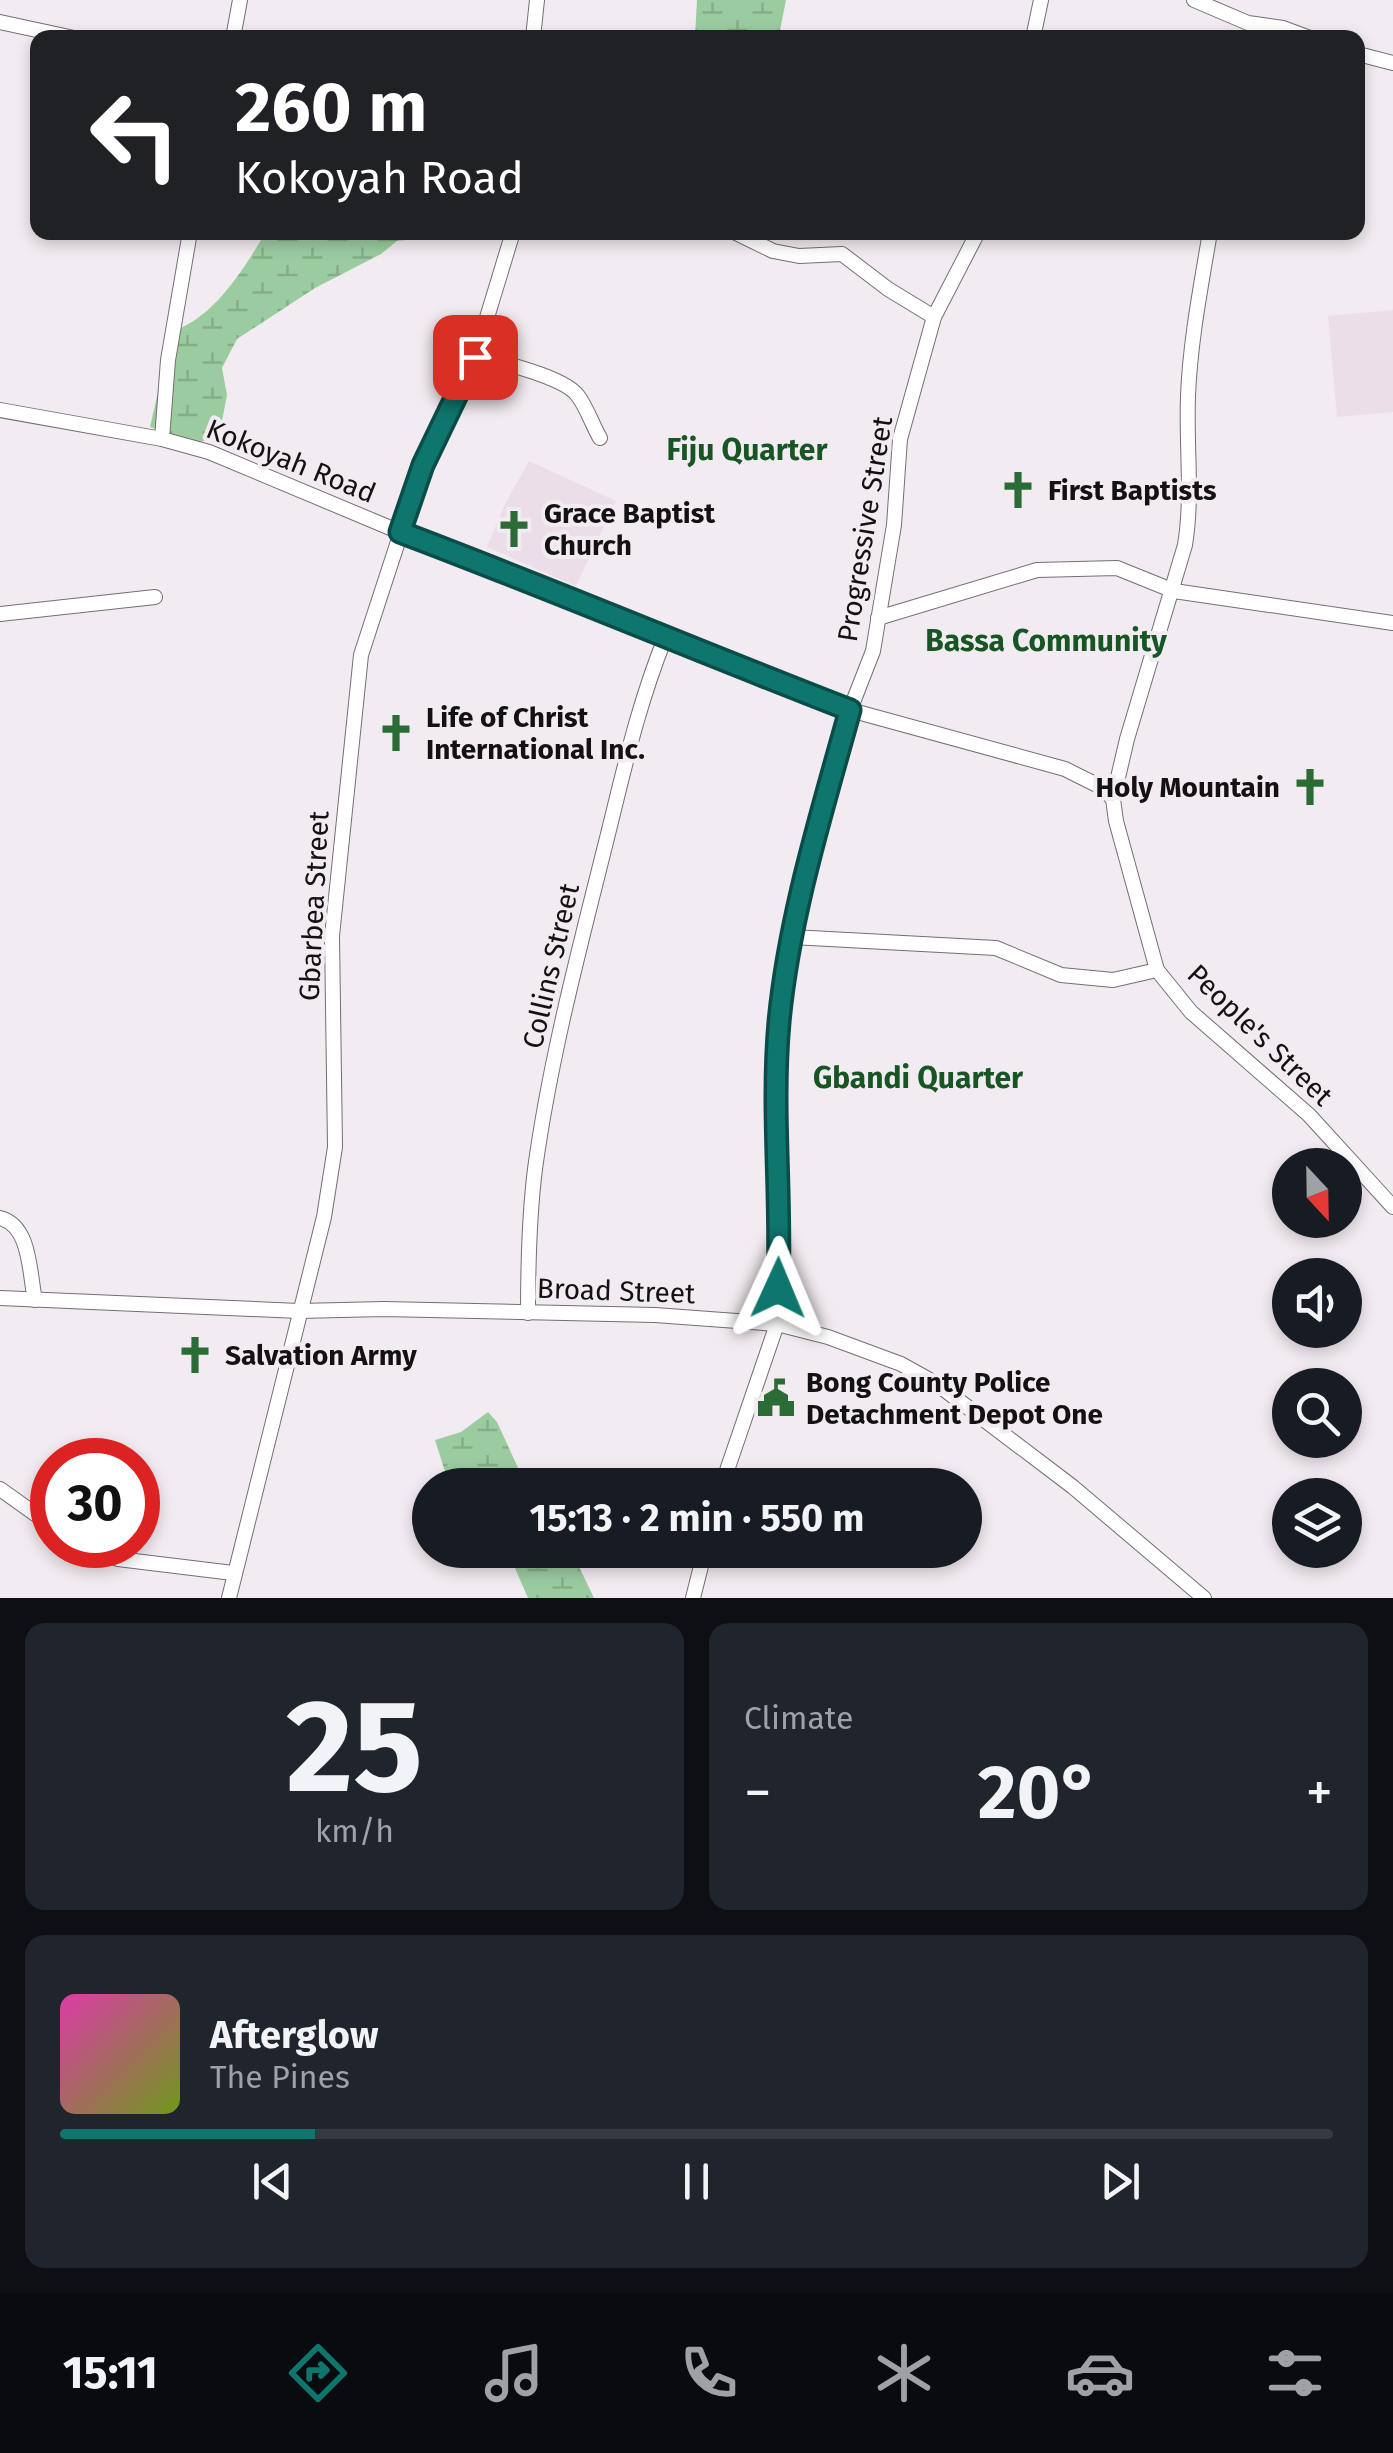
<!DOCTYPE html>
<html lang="en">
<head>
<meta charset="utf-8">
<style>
	:root { --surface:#171b24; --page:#20242c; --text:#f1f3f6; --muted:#9ea1a6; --line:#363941; --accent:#0f766e }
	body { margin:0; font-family:"Fira Sans",sans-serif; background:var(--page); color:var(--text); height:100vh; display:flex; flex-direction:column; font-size:38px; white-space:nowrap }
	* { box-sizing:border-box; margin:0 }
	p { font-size:32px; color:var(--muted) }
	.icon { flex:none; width:55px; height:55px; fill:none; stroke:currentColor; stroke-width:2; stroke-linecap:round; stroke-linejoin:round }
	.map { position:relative; height:1598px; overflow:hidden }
	.side { display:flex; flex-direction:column; gap:25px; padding:25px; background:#0d0f14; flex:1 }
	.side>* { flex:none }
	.guide { position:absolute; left:30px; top:30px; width:1335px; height:210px; border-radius:20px; box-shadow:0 5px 15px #0003; background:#202124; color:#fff; overflow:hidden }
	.needle { width:65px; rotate:158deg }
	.controls { position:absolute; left:1272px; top:1148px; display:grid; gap:20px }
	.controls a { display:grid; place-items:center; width:90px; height:90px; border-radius:50%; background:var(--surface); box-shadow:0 5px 15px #0003; font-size:50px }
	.speed { position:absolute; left:30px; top:1438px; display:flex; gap:20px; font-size:50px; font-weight:700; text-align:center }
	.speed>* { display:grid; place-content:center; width:130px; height:130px; border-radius:50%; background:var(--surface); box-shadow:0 5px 15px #0003; line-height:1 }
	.speed .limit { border:15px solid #d22; background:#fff; color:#111 }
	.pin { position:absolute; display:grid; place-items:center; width:85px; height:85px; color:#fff; margin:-42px; border-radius:20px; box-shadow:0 5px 15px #0006 }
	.me { position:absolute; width:110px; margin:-55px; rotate:1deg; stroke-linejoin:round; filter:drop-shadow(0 0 8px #0008) }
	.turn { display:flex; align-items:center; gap:35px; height:210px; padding:0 40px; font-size:45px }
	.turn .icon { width:130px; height:130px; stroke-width:2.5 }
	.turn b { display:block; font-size:70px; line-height:85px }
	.big { font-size:75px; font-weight:700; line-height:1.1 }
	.side .card { flex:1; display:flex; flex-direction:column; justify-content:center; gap:15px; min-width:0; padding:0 35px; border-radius:20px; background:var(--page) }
	.side .dial { align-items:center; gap:0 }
	.dial b { font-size:130px; line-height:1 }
	.song { display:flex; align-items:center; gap:30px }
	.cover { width:120px; height:120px; border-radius:15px; background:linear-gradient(135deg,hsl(320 70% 55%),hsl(80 70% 35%)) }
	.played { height:10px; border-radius:5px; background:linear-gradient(90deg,var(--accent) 20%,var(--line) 20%) }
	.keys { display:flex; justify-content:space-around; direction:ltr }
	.heat { display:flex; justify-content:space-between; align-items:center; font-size:55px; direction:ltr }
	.side .tiles { flex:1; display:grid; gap:25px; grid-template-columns:1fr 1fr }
	.card:last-child { grid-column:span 2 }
	.trip { position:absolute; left:412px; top:1468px; width:570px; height:100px; border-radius:50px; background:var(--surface); box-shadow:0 5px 15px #0003; font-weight:700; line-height:100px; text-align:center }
	.dock { display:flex; height:160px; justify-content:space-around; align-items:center; background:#090b0e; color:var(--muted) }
	.dock .icon { width:70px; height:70px }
	.dock .active { color:var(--accent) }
	.dock b { font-size:45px; color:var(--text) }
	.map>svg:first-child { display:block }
	.built { fill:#ebdee9 }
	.wetland { fill:url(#wetland-marsh) }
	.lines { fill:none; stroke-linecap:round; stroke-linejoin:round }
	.street-casing { stroke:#756e74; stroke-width:16 }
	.street { stroke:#fff; stroke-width:14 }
	.route-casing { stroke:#0a4d48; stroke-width:25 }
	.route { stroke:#0f766e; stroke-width:18 }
	.labels { text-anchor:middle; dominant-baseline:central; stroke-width:8; stroke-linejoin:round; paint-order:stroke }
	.street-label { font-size:28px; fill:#131113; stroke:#f2ebf1 }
	.poi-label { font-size:28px; font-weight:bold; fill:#131113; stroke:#f2ebf1; text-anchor:start }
	.neighbourhood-label { font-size:30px; font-weight:bold; fill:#185524; stroke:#f2ebf1 }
</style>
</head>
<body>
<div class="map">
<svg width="1393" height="1598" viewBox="0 0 1393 1598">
	<defs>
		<pattern id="wetland-marsh" width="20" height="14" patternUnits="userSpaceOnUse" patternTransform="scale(2.5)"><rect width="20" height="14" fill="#9bcc9f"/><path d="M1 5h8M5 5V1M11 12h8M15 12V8" fill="none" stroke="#85ae88"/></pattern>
	</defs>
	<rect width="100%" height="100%" fill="#f2ebf1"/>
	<g class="built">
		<polygon points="1393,310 1393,412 1337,417 1328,316"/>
		<polygon points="529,461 616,501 576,586 487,547 504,506"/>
	</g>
	<g class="wetland">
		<polygon points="697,0 786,0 779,35 695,37"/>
		<path d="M265,233H472L397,241L381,254L315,288L237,339L222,368L227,395L219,437L196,443L150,427L172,331C212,320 245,268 265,233Z"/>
		<polygon points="488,1412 497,1422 519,1470 538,1485 452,1485 448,1481 435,1440 461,1432"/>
		<polygon points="507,1550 571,1550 594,1598 528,1598"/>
	</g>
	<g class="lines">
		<g class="street-casing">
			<g id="street">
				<polyline points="1194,0 1248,23 1283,28 1310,38"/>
				<polyline points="0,22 74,38"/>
				<polyline points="233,38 240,0"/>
				<polyline points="533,38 537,0"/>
				<polyline points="1033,38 1041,0"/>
				<polyline points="1358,54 1393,63"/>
				<polyline points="734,232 773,251 799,256 842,254 888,289 934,317"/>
				<path d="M1210,232C1201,286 1190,342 1188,396C1186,446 1193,496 1185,545L1127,739L1113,799L1116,821L1157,970L1191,1012L1309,1115L1393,1207"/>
				<path d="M475,357C498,361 565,377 578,396C587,408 592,424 600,438"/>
				<polyline points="0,410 162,439 209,452 400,532 527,579 665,638 850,710 1065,769 1103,788 1113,799"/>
				<polyline points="162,439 168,360 190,232"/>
				<polyline points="0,614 155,597"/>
				<polyline points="878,618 1037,570 1117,568 1174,591 1393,623"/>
				<polyline points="792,937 996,948 1061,975 1113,980 1157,970"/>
				<path d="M0,1218C31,1226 29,1272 35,1300"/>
				<polyline points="0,1298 299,1311 384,1309 655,1315 777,1324 828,1337 901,1364 937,1384 1073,1487 1204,1598"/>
				<path d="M528,1313C528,1265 529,1217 535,1169C550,1059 579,950 606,842C624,770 637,708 665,638"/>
				<polyline points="722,1485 777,1324 780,1252 775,1105 779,1021 792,937 850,710 873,651 894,525 900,439 934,317 978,232"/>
				<polyline points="0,1489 52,1526"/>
				<polyline points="80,1545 118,1559 233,1573"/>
				<polyline points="229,1598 324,1217 335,1147 332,936 361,655 423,465 475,357 513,232"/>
				<polyline points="693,1598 705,1550"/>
			</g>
		</g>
		<use href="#street" class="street"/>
	</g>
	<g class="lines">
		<g class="route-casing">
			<path id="route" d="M475,357L423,465L400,532C551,589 700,652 850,710C822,812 789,916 779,1022C771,1111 782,1199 778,1288"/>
		</g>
		<use href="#route" class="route"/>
	</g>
	<defs>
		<g id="church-bare" transform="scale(3)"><path d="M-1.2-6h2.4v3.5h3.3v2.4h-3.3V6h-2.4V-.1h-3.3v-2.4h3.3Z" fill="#2b6c36" stroke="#f2ebf1" stroke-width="2.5" paint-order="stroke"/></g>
		<g id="civic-bare" transform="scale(3)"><path d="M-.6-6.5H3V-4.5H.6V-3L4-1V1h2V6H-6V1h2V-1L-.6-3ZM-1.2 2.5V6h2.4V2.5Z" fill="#2b6c36" stroke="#f2ebf1" stroke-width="2.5" paint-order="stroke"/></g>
	</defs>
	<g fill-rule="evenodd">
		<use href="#church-bare" x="1018" y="490"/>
		<use href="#church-bare" x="514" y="529"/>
		<use href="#church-bare" x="396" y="733"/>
		<use href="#church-bare" x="1310" y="787"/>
		<use href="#church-bare" x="195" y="1355"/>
		<use href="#civic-bare" x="776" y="1398"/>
	</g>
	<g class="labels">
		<g class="street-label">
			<text transform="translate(291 461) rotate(22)">Kokoyah Road</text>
			<text transform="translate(865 529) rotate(-81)">Progressive Street</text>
			<text transform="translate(314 906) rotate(-87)">Gbarbea Street</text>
			<text transform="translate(551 966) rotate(-77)">Collins Street</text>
			<text transform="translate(1260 1035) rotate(44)">People's Street</text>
			<text transform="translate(616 1291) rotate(2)">Broad Street</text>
		</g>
		<g class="poi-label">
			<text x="1048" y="490">First Baptists</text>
			<text x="544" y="513">Grace Baptist<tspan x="544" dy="32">Church</tspan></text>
			<text x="426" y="717">Life of Christ<tspan x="426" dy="32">International Inc.</tspan></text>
			<text x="1280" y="787" text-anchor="end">Holy Mountain</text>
			<text x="225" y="1355">Salvation Army</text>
			<text x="806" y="1382">Bong County Police<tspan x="806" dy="32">Detachment Depot One</tspan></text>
		</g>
		<g class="neighbourhood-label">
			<text x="747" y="450">Fiju Quarter</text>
			<text x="1046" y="641">Bassa Community</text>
			<text x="918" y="1078">Gbandi Quarter</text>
		</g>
	</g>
</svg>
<div class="controls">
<a><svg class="needle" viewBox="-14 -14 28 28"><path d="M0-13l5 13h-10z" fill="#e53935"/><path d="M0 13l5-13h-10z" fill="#9ea1a6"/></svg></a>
<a><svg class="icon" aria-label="sound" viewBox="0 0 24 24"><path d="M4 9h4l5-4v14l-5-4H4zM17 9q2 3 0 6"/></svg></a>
<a><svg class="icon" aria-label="search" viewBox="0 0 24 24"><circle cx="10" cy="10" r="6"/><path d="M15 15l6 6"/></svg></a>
<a><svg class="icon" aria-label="layers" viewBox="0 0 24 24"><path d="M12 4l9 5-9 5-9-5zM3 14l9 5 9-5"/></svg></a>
</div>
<div class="speed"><div class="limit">30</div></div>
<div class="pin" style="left:475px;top:357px;background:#d93025"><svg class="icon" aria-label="arrive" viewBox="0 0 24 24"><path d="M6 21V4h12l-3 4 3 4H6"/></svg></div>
<svg class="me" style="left:778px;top:1288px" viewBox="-20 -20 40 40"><path d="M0-17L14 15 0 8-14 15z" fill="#0f766e" stroke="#fff" stroke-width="4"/></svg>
<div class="trip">15:13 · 2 min · 550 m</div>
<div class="guide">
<div class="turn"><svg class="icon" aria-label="left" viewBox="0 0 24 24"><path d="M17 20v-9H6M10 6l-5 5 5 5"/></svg><div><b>260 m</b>Kokoyah Road</div></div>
</div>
</div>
<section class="side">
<div class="tiles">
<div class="card dial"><b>25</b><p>km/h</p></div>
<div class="card"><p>Climate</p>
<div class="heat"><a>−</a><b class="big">20°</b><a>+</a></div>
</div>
<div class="card">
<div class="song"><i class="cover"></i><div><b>Afterglow</b><p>The Pines</p></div></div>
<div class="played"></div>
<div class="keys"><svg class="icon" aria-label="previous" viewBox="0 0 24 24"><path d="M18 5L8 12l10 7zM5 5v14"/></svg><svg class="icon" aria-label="pause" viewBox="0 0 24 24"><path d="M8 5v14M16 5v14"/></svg><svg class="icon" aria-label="next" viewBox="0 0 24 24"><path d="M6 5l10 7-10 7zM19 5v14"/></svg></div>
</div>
</div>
</section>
<nav class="dock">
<b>15:11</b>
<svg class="icon active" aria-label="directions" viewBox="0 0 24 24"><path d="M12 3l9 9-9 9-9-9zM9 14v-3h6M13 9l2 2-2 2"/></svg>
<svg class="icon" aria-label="music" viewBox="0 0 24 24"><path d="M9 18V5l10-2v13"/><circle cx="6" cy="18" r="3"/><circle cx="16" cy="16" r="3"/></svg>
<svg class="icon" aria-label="phone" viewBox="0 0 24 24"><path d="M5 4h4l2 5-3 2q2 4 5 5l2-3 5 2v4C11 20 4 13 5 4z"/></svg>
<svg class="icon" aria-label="climate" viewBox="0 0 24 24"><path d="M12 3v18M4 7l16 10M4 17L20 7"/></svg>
<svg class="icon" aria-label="car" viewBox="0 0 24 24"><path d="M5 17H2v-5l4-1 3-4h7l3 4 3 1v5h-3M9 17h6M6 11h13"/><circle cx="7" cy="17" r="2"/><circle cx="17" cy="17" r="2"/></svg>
<svg class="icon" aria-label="filters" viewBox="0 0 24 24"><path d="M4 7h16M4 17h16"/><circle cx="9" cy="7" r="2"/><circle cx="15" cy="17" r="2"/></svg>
</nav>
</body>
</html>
